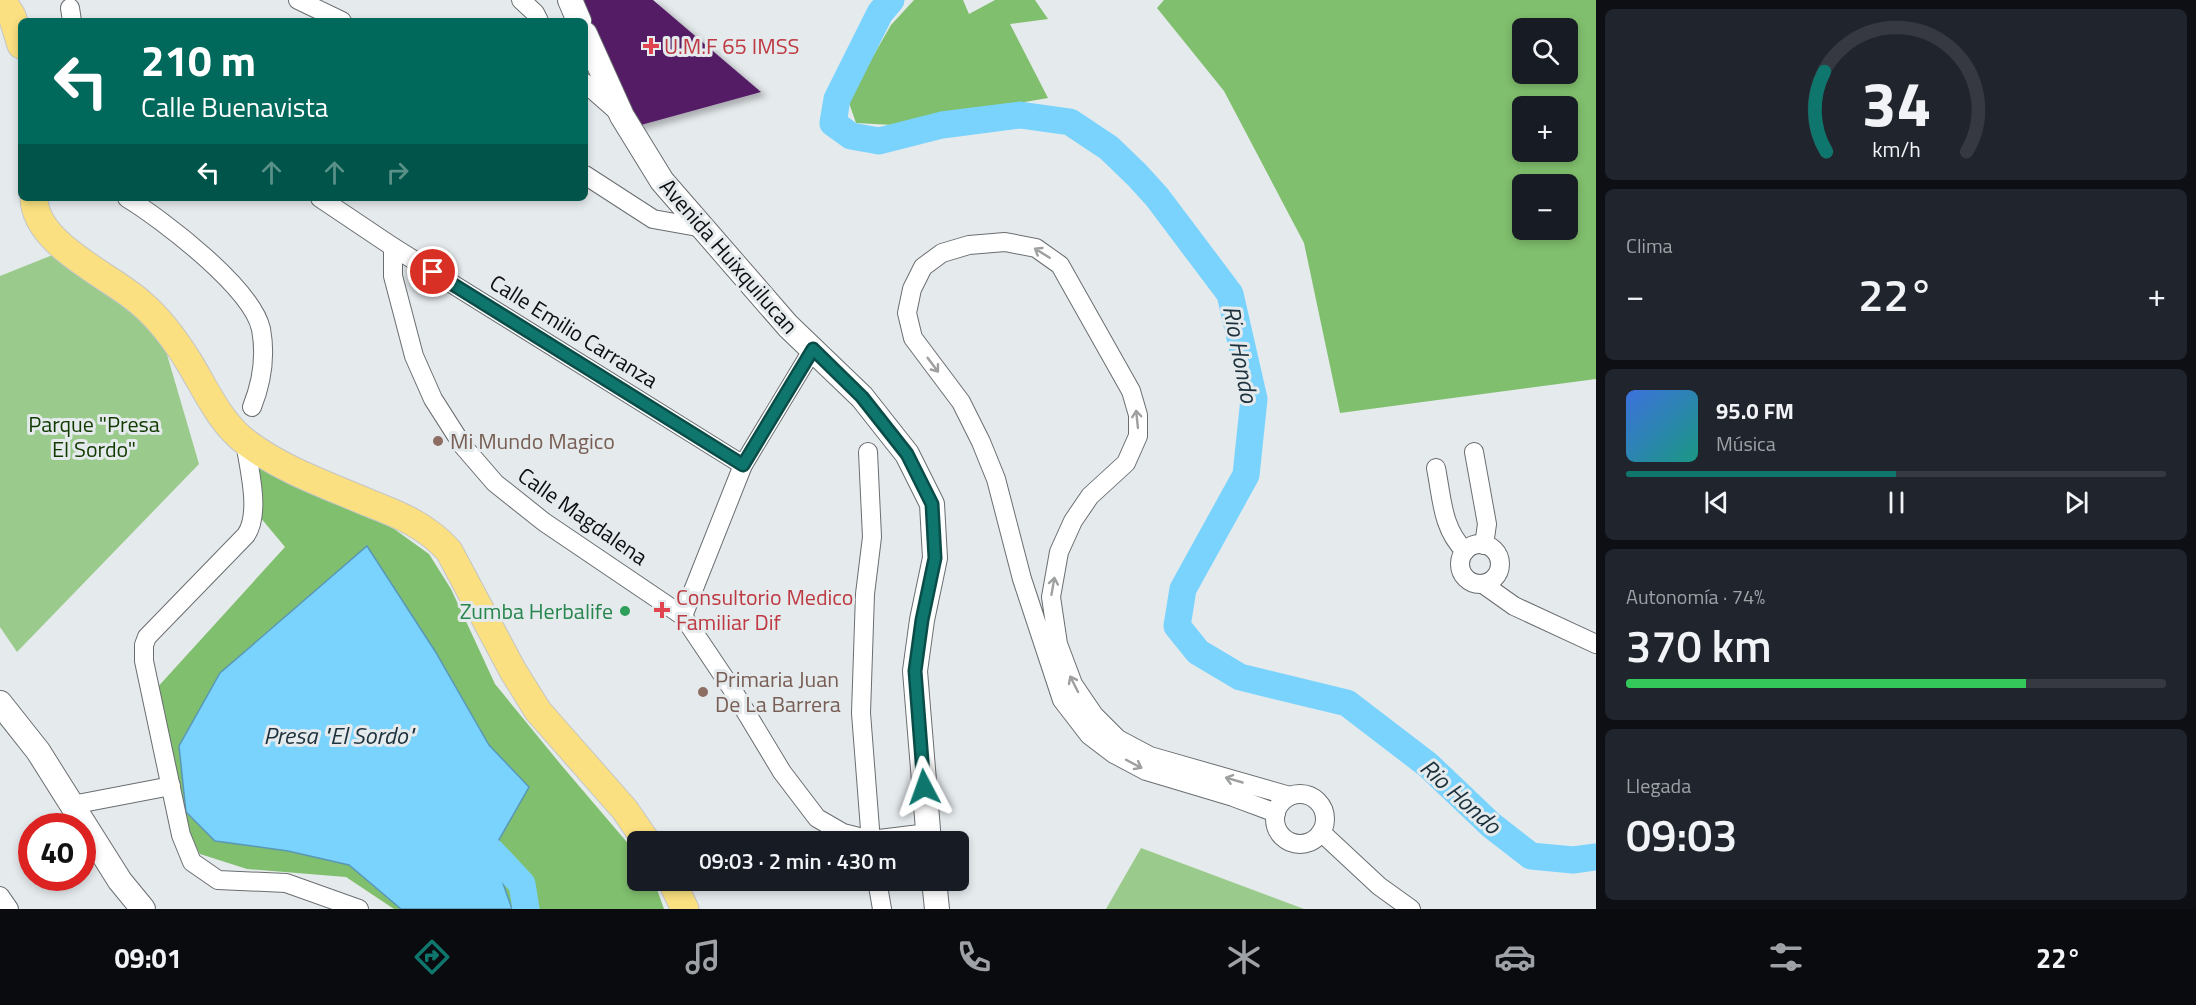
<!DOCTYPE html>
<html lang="es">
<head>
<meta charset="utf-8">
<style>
	:root { --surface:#171b24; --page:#20242c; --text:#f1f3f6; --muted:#9ea1a6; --line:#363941; --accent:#0f766e }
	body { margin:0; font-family:"Titillium Web",sans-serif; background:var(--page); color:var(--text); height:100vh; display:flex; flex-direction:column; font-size:22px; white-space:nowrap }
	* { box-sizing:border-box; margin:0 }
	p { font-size:20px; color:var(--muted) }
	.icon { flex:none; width:33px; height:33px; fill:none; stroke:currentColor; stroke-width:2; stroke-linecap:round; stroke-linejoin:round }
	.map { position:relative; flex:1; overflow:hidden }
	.sheet { display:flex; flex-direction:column; gap:9px; padding:9px; background:#0d0f14; width:600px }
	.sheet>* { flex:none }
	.banner { position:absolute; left:18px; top:18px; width:570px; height:183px; border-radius:9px; box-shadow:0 3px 9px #0003; background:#00695c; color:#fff; overflow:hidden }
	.controls { position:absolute; left:1512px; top:18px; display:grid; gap:12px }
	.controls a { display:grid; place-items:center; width:66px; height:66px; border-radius:9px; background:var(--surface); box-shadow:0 3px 9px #0003; font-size:30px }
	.speed { position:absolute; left:18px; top:813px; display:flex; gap:12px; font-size:30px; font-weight:700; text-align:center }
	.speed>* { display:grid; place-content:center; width:78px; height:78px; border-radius:50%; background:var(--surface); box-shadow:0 3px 9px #0003; line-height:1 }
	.speed .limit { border:9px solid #d22; background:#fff; color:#111 }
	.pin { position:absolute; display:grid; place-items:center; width:51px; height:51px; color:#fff; margin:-26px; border:3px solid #fff; border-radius:50%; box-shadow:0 2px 6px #0007 }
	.me { position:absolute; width:66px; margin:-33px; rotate:356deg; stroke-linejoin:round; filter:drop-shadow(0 0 4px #0008) }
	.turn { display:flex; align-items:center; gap:21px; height:126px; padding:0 24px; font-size:27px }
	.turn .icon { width:78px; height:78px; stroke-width:2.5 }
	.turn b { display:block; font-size:42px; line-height:51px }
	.lanes { display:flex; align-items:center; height:57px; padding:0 24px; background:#0003; justify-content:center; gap:30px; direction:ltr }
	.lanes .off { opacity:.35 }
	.big { font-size:45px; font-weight:600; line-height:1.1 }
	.sheet .tile { flex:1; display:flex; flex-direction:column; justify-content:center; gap:9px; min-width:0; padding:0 21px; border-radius:9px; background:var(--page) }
	.sheet .dial { align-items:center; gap:0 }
	.dial svg { height:156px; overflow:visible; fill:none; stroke:var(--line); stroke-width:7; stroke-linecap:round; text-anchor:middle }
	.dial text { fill:var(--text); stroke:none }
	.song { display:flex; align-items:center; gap:18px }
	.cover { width:72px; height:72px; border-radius:9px; background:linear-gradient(135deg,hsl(220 70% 55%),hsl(170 70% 35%)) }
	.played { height:6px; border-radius:3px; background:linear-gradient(90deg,var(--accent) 50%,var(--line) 50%) }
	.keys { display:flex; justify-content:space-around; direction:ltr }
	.heat { display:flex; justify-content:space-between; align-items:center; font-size:33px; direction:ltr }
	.charge { height:9px; border-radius:4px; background:linear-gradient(90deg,#34c759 74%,var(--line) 0) }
	.trip { position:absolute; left:627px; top:831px; width:342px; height:60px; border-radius:9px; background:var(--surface); box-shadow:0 3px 9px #0003; font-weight:600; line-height:60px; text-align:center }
	.tabs { display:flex; height:96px; justify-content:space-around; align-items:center; background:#090b0e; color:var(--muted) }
	.tabs .icon { width:42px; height:42px }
	.tabs .current { color:var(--accent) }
	.tabs b { font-size:27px; color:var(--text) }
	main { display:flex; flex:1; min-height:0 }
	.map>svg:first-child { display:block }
	.green { fill:#9bcb8c }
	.forest { fill:#80bf6d; fill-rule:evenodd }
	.water { fill:#79d3fd; stroke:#5998b6; stroke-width:1.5 }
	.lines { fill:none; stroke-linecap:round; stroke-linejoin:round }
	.river { stroke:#79d3fd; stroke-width:27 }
	.building { fill:#531b65; filter:url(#shadow) }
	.street-casing { stroke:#6a6e71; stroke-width:20 }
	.secondary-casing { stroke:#6a6e71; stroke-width:26 }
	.primary-casing { stroke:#c5c5c6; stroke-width:29 }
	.street { stroke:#fff; stroke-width:18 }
	.secondary { stroke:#fff; stroke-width:24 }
	.primary { stroke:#fae080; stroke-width:27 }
	.oneway { stroke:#9e9f9f }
	.route-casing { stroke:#0a4d48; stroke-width:15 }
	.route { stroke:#0f766e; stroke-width:10 }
	.health-dot { fill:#e0444e; stroke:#e5eaed; stroke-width:2 }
	.education-dot { fill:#8d6e63; stroke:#e5eaed; stroke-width:2 }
	.leisure-dot { fill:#2e9e5b; stroke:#e5eaed; stroke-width:2 }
	.labels { text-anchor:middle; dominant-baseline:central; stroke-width:6; stroke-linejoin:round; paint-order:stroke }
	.health-label { font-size:22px; fill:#be3a42; stroke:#e5eaed; text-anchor:start }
	.street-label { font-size:22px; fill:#0d0e10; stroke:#e5eaed }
	.park-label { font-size:22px; fill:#123b01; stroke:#e5eaed }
	.education-label { font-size:22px; fill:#785e54; stroke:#e5eaed; text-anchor:start }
	.leisure-label { font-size:22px; fill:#27864d; stroke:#e5eaed; text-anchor:end }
	.water-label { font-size:24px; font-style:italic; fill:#1c313b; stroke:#e5eaed }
</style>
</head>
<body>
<main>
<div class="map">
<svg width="1596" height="909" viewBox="0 0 1596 909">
	<defs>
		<filter id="shadow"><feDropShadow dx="6" dy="4" stdDeviation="3" flood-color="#0004"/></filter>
	</defs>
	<rect width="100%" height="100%" fill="#e5eaed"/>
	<g class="green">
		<polygon points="60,252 161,334 199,464 17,652 0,627 0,276"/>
		<polygon points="1141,848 1304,909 1106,909"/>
	</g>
	<g class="forest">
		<polygon points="914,0 963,0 969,14 995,0 1035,0 1048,19 1010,24 1048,98 893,125 856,123 848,100 891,25"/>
		<path d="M1164,0H1596V379L1340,413L1304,243L1224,91L1157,8ZM1522,28H1568V74H1522ZM1522,106H1568V152H1522ZM1522,184H1568V230H1522Z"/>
		<polygon points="255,462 383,521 429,554 451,589 495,684 562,766 637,854 638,880 654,881 664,909 394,909 346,877 247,869 200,854 190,835 171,748 155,690 285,547 260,517"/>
	</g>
	<polygon class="water" points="367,546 435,651 489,745 529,787 492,852 512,909 401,909 349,865 288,851 215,841 186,812 179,746 220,673"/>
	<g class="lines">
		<g class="river">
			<polyline points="891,0 880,13 837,99 833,123 851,136 879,141 942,125 1020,115 1070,122 1109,148 1137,175 1157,197 1230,294 1254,399 1246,475 1183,589 1177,626 1198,652 1240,677 1347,703 1428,765 1491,825 1531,856 1573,860 1596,857"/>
			<polyline points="492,852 522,884 526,909"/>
		</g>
	</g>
	<polygon class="building" points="576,0 653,0 761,92 630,128"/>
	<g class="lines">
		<g class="street-casing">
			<g id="street">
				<polyline points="298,0 342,21"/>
				<polyline points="521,0 535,13 539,21"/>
				<polyline points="70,8 72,21"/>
				<polyline points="585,83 618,112"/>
				<polyline points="585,175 653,219 703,228"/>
				<path d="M127,198C163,220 252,288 261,329C266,356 262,382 252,407"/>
				<polyline points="320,198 393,247 743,465"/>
				<polyline points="393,247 393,276 414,356 433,399 463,446 495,483 544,522 683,616 732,689 782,772 817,818 843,833 871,840 928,833"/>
				<path d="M245,442C249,469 261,513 246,535L147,637L144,645V661L181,835L192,862L218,880L286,883L359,909"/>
				<polyline points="868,452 872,537 865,594 861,713 871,842"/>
				<polyline points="1474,452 1487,524 1484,545"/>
				<path d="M1436,468C1442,498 1442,529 1465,551"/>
				<circle cx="1480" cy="564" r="20"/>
				<polyline points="1483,584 1514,606 1596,644"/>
				<polyline points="683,616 743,465 813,349"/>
				<circle cx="1300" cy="819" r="25"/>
				<polyline points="72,805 171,786"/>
				<polyline points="1276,813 1233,797 1146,771 1114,754 1089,735 1062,700 1022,579 996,479 981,442 961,402 913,338 907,313 912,289 923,267 942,253 969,245 1005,242 1036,248 1060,265 1131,391 1138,415 1138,436 1126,463 1090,496 1073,521 1059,552 1051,597 1058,644 1073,684 1094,715 1118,739 1150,756 1290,796"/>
				<polyline points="1321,832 1379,886 1411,909"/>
				<polyline points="877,880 882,909"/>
				<polyline points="0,896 9,909"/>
			</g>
		</g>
		<g class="secondary-casing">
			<g id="secondary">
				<polyline points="570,0 579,21"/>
				<polyline points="585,34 622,116 662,181 788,326 862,397 907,454 932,504 935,558 922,620 915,671 929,842"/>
				<polyline points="0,703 38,751 120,881 143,909"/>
				<polyline points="934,880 937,909"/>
			</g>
		</g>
		<g class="primary-casing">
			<g id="primary">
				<polyline points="2,0 12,16 21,45"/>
				<path d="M34,198C35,245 110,275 141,303C160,319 176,341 189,362C206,390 220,423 247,443C283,470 327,485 369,503C400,515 427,526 449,551L513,671L538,711L625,810L647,842"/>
				<polyline points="671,880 685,909"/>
			</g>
		</g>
		<use href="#street" class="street"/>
		<use href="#secondary" class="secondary"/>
		<use href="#primary" class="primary"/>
	</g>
	<defs><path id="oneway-shaft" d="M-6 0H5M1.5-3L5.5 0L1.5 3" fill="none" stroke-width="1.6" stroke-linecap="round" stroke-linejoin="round" transform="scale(1.5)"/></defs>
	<g class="oneway">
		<use href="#oneway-shaft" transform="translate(1042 253) rotate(-148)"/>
		<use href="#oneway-shaft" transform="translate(933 365) rotate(53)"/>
		<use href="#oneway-shaft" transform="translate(1137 419) rotate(-96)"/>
		<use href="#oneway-shaft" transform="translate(1053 586) rotate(-80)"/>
		<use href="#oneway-shaft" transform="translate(1074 684) rotate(-117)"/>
		<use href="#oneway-shaft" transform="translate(1134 764) rotate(28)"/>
		<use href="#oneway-shaft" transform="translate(1234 780) rotate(-164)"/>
	</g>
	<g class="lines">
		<g class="route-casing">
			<polyline id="route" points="433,272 743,465 813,349 862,397 907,454 932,504 935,558 922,620 915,671 924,787"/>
		</g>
		<use href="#route" class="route"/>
	</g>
	<g class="health-dot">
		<path d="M648 37h6v6h6v6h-6v6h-6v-6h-6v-6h6z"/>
		<path d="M659 601h6v6h6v6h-6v6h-6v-6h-6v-6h6z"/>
	</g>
	<g class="education-dot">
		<circle cx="438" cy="441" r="6"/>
		<circle cx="703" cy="692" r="6"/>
	</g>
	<circle class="leisure-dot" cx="625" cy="611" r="6"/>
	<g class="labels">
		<g class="health-label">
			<text x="664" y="46">U.M.F 65 IMSS</text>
			<text x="676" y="597">Consultorio Medico<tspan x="676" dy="25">Familiar Dif</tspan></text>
		</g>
		<g class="street-label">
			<text transform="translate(729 256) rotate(49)">Avenida Huixquilucan</text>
			<text transform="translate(574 331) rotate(32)">Calle Emilio Carranza</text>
			<text transform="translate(583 516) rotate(35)">Calle Magdalena</text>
		</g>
		<g class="park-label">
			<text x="94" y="424">Parque "Presa<tspan x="94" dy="25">El Sordo"</tspan></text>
		</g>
		<g class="education-label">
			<text x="450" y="441">Mi Mundo Magico</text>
			<text x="715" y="679">Primaria Juan<tspan x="715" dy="25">De La Barrera</tspan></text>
		</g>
		<g class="leisure-label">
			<text x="613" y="611">Zumba Herbalife</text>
		</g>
		<g class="water-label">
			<text transform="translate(1241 354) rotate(79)">Rio Hondo</text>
			<text x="339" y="735">Presa "El Sordo"</text>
			<text transform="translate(1461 796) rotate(42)">Rio Hondo</text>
		</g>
	</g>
</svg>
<div class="controls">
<a><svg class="icon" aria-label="search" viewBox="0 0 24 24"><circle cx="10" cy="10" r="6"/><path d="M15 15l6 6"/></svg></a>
<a>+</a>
<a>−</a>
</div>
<div class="speed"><div class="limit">40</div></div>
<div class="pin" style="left:433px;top:272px;background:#d93025"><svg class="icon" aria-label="arrive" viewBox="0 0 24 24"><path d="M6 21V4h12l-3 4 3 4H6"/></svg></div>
<svg class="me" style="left:924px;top:787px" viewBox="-20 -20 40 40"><path d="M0-17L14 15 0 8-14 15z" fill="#0f766e" stroke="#fff" stroke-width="4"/></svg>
<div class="trip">09:03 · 2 min · 430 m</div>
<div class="banner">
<div class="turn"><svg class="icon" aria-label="left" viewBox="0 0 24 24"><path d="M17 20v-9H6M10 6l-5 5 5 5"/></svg><div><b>210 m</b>Calle Buenavista</div></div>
<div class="lanes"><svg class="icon" aria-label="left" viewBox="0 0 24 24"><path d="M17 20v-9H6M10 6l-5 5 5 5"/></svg><svg class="icon off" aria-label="ahead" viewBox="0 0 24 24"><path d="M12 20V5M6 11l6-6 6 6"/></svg><svg class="icon off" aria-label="ahead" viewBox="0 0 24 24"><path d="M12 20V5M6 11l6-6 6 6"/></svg><svg class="icon off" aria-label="right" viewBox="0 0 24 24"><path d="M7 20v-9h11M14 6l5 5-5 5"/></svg></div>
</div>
</div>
<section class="sheet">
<div class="tile dial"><svg viewBox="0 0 100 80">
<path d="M14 69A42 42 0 1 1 86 69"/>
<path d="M14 69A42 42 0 0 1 13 28" stroke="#0f766e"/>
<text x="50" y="56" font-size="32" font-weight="700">34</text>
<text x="50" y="72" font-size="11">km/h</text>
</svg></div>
<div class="tile"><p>Clima</p>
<div class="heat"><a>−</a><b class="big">22°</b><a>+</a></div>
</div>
<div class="tile">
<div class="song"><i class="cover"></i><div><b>95.0 FM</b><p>Música</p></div></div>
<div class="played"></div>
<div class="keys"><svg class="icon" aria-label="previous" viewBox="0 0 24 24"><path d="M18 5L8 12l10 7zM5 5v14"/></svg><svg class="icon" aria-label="pause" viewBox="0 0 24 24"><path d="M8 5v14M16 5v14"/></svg><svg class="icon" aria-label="next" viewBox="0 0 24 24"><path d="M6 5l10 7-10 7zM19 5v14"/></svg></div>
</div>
<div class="tile"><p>Autonomía · 74%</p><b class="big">370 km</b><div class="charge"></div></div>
<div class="tile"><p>Llegada</p><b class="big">09:03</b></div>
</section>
</main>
<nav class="tabs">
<b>09:01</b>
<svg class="icon current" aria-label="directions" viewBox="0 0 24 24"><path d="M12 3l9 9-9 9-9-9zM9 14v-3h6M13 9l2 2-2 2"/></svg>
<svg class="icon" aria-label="music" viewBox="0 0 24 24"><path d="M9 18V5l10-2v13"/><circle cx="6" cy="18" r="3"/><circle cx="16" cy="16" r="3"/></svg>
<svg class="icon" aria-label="phone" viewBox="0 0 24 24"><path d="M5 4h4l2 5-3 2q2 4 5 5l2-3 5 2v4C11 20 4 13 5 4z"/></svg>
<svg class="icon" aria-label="climate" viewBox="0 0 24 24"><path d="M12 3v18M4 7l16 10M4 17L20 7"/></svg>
<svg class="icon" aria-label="car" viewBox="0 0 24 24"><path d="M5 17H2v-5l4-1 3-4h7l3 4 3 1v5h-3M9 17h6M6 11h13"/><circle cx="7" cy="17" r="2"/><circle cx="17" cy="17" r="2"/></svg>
<svg class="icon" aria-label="filters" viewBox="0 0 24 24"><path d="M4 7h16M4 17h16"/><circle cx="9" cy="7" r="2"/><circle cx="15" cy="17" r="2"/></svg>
<b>22°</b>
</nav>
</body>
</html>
